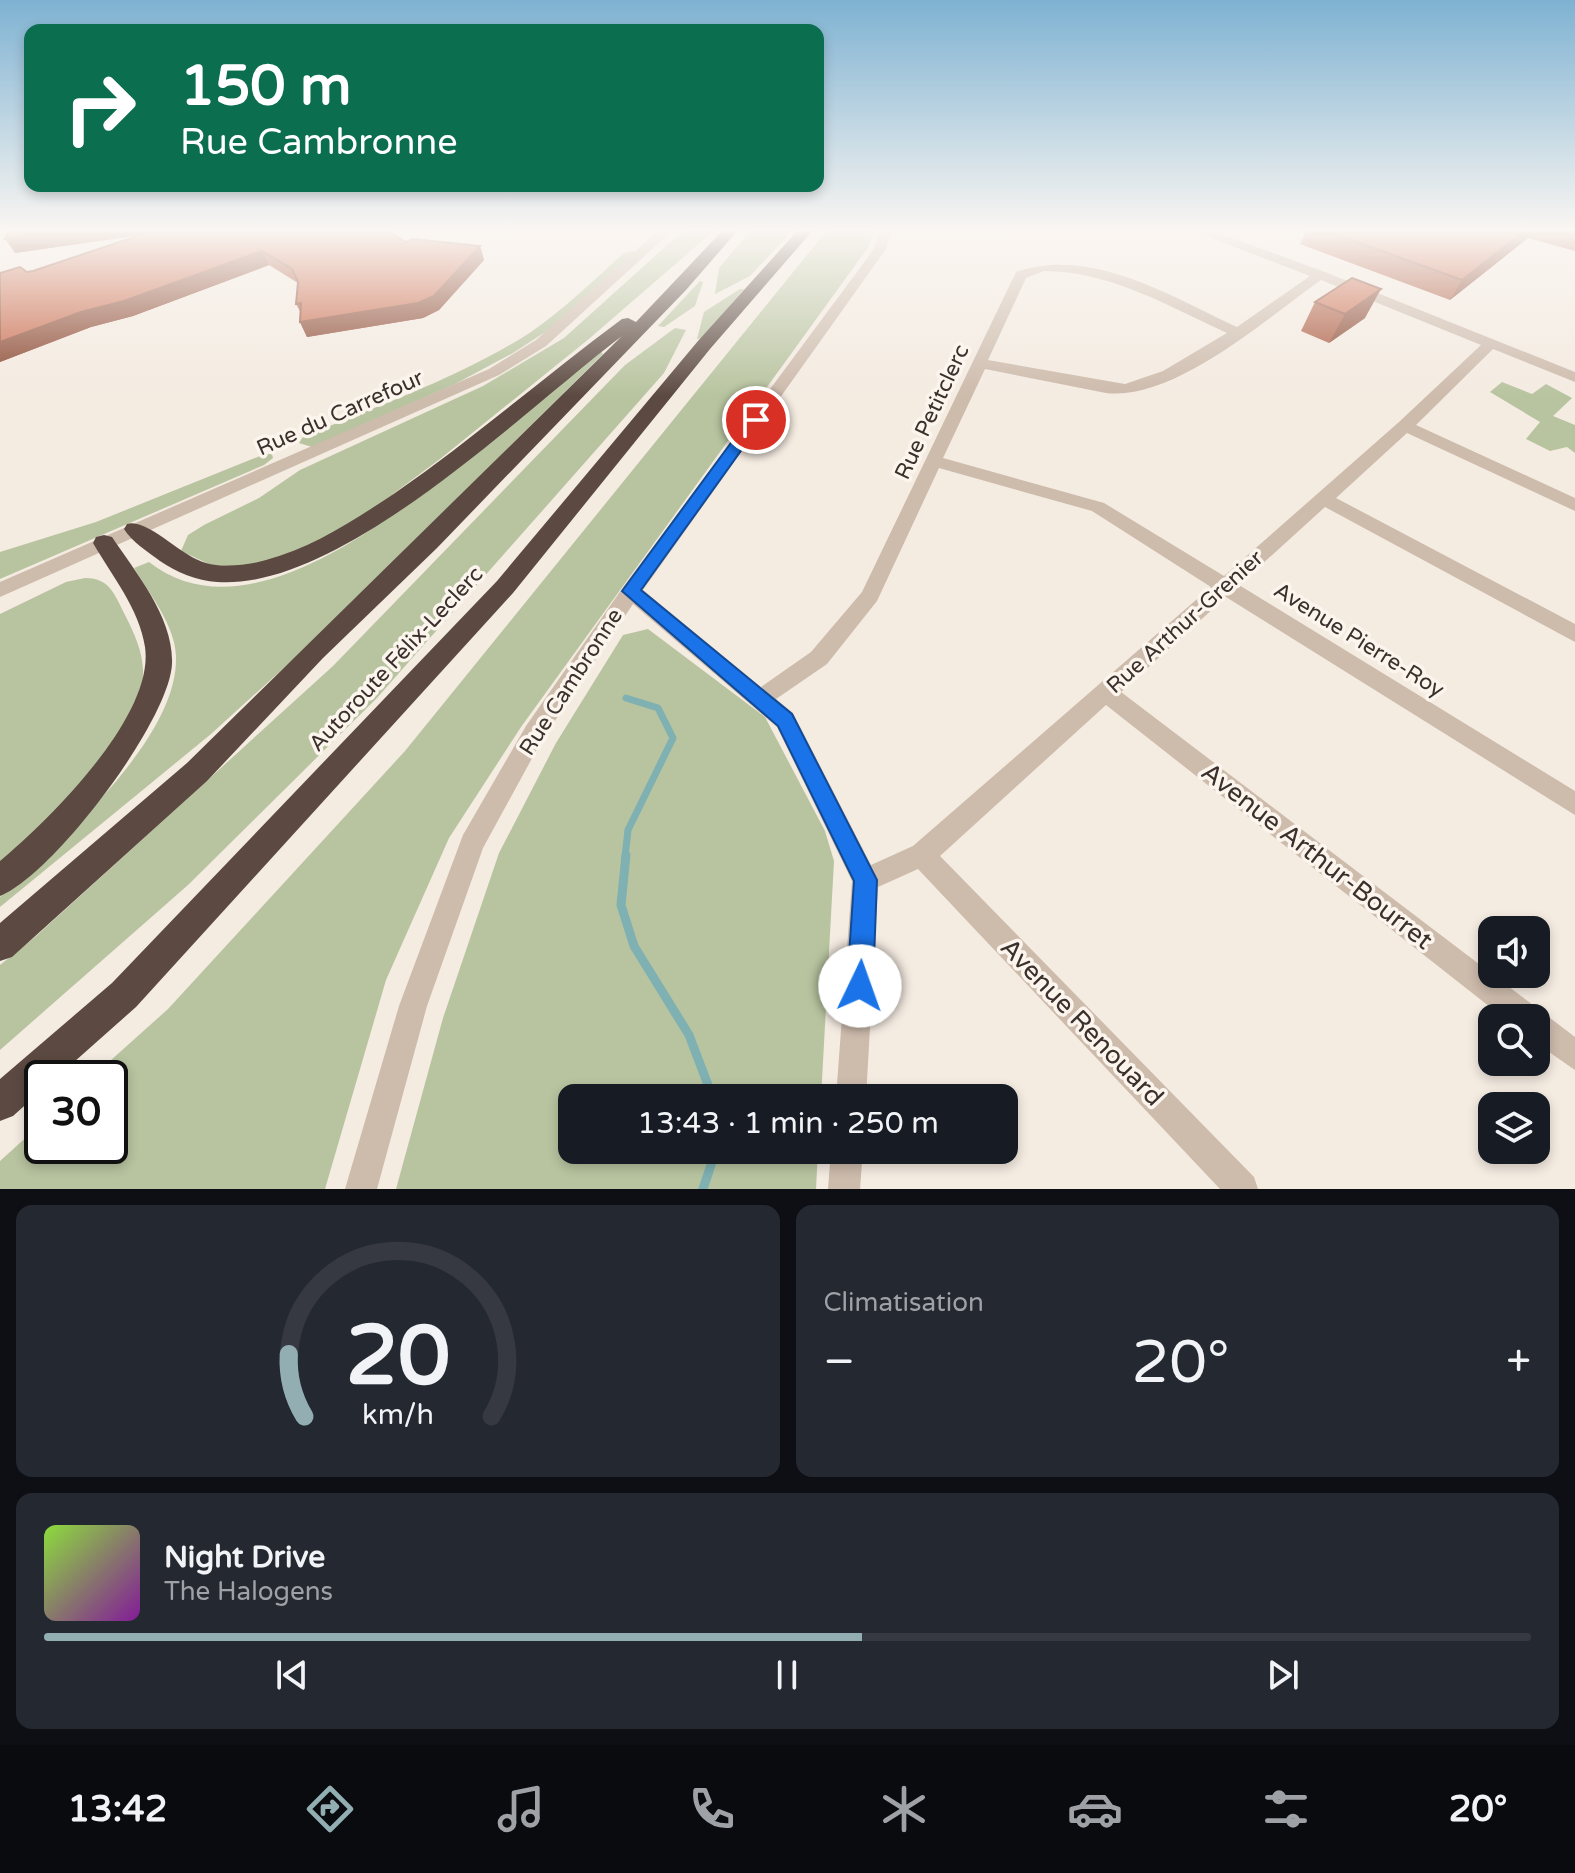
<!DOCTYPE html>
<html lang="fr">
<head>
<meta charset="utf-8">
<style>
	:root { --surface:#171b24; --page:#242831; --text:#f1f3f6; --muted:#9ea1a6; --line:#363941; --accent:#92aeb2 }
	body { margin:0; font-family:"Varela Round",sans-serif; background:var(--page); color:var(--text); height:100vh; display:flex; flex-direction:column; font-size:30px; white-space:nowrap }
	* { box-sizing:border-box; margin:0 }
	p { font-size:26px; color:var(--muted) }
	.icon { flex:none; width:44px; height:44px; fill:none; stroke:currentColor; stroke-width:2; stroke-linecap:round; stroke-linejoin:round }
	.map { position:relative; height:1189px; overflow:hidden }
	.side { display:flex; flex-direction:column; gap:16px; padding:16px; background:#0d0f14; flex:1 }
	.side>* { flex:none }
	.banner { position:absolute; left:24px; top:24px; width:800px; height:168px; border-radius:16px; box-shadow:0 4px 12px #0003; background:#0b6e4f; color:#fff; overflow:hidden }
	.tools { position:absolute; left:1478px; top:916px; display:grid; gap:16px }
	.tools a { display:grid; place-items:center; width:72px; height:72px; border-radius:16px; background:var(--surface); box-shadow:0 4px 12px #0003; font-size:40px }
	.speed { position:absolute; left:24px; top:1060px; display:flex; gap:16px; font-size:40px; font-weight:700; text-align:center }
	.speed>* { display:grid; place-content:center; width:104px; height:104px; border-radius:50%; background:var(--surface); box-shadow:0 4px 12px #0003; line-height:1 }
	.speed .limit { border:4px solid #111; border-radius:12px; background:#fff; color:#111 }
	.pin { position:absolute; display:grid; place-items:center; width:68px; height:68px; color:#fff; margin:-34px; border:4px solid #fff; border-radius:50%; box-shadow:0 2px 8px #0007 }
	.me { position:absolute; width:88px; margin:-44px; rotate:3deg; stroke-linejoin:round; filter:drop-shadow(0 0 6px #0008) }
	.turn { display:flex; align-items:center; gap:28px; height:168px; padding:0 24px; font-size:36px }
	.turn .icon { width:104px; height:104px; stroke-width:2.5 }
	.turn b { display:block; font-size:56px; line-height:68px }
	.big { font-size:60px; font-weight:600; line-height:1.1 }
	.side .widget { flex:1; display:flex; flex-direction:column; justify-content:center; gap:12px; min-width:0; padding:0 28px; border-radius:16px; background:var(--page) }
	.side .dial { align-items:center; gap:0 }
	.dial svg { height:208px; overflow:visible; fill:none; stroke:var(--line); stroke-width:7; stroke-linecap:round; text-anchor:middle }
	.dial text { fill:var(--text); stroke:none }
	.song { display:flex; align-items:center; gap:24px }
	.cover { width:96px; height:96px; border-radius:12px; background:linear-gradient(135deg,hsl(90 70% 55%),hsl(290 70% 35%)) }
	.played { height:8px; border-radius:4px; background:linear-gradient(90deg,var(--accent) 55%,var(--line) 55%) }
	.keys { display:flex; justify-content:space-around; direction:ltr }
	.heat { display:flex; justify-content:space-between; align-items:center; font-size:44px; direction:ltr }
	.side .tiles { flex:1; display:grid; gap:16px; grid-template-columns:1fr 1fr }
	.widget:last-child { grid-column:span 2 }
	.trip { position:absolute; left:558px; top:1084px; width:460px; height:80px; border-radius:16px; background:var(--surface); box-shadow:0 4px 12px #0003; font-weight:600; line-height:80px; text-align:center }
	.tabs { display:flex; height:128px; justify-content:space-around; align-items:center; background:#090b0e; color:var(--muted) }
	.tabs .icon { width:56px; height:56px }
	.tabs .active { color:var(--accent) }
	.tabs b { font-size:36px; color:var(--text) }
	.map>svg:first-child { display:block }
	.green { fill:#b8c4a0 }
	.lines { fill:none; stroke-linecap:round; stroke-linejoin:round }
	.stream-far1 { stroke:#7fb0b2; stroke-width:7 }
	.stream { stroke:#7fb0b2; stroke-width:9 }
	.minor { fill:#cdbbac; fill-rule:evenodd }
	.highway { fill:#5c4a42; fill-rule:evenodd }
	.wall { fill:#ac5a40 }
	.shaded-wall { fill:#8c4a34 }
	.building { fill:#c8694b; stroke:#8c4a34; stroke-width:2 }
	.route { fill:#1a73e8; stroke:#114b97; stroke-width:2 }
	.labels { text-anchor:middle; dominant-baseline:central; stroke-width:7; stroke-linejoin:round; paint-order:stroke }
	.street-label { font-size:22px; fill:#3b302b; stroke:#fbf5ee }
	.near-street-label { font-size:26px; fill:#3b302b; stroke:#fbf5ee }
</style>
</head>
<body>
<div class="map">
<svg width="1575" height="1189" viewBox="0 0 1575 1189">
	<rect width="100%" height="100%" fill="#f4ebe1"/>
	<g class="green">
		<polygon points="685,229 716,229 590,338 440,459 354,523 310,547 258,567 211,565 181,551 188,535 204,525 259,498 300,470 483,386 564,338"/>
		<polygon points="752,229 794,229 750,276 715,294 719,268"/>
		<polygon points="828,229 875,229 869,246 521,727 449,838 386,980 325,1189 0,1189 0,1161 42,1123 42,1146 110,1146 110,1078 91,1078 168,1009 405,751"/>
		<path d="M634,251L635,253L559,323L513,353L455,384L312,447L299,443L303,437C380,405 461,377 531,332C564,309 594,280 624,253Z"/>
		<polygon points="700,281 703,282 695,306 664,327 658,326"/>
		<polygon points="740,289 744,289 703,338 697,339 704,312"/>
		<polygon points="675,328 686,330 664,373 376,699 188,885 0,1050 0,965 35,937 333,666 625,365"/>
		<path d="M601,351L603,354L310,644L211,734L0,907V897C57,843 179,740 176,656C175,625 149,593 134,568L149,562C249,641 400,511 476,450C518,417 559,384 601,351Z"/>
		<polygon points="1502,382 1532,394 1546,384 1572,398 1553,416 1575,425 1575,453 1567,447 1550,451 1526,439 1540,422 1490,392"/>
		<polygon points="265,454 272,454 273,458 264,465 0,579 0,552 96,522"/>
		<path d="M85,578C111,578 115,596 126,617C134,633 142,650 143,669C146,736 46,821 0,863V614L66,582Z"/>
		<polygon points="648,629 765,717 825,831 834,861 821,1098 572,1098 572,1150 818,1150 816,1189 396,1189 443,1018 499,853 556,743 623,635"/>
	</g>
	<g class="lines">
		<polyline class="stream-far1" points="625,857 628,830 673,738 658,708 626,698"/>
		<g class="stream">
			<polyline points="626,855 621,905 634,946 689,1035 713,1098"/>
			<polyline points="703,1189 716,1150"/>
		</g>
		<g class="minor">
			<polygon points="660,229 674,229 546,346 499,375 0,597 0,582 489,369 536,340"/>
			<path d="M879,229H891L886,249L643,590L761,687L811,652L862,592L1016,272C1091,246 1170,296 1237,327L1310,276L1188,229H1207L1325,272L1575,372V382L1493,349L1416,425L1575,498V511L1407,433L1336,498L1575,624V642L1325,507L1239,585L1575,791V815L1226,597L1121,692L1575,1037V1070L1536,1043V1018H1504L1106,705L940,856L1254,1177L1258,1189H1220L918,869L878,887L866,1098H836L852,881L777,727L633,604L542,740L483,848L427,1006L377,1189H345L399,1006L463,835L526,726L624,586L874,249ZM1044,271C1110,271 1168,306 1227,333L1163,371L1125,384L988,360L1026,278ZM1321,280L1481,345L1399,422L1224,576L1104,503L943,458L985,369L1106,393C1175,401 1267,318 1321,280ZM939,468L1092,511L1211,587L913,846L871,865L793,713L776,699L827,664L877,601Z"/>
			<polygon points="831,1150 863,1150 860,1189 828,1189"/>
		</g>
		<g class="highway">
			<path d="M724,229H739L686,290L437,548L323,658L207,781L12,957L0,961V923L187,763L622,336C525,409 342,591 217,582C197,581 176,572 160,561C148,552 132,542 124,529L127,524C148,518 181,557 206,563C223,568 249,565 266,560C312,548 356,519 395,493C473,439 545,376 622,319L628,318L636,322Z"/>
			<polygon points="799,229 814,229 710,349 513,593 136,1007 56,1078 42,1078 42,1090 13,1116 0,1121 0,1079 112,983 497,581 698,341"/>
			<path d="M104,535L112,537C136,573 174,618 172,664C169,722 53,875 0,896V861C49,820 155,716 145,647C139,608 112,576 93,543L96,537Z"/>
		</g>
	</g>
	<g class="wall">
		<polygon points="10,229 406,242 480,246 484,260 439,310 423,318 307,337 300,322 301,313 296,304 298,283 269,265 133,316 91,327 0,362 0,273 33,271 143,234 15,253"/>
		<polygon points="1307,229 1575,229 1575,251 1528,238 1450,300 1300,244"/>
		<polygon points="1315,302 1365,318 1329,343 1301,331"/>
	</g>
	<g class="shaded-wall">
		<polygon points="70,229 176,230 15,253 5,239"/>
		<polygon points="1527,229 1534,229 1528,238 1450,300 1462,280"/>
		<polygon points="480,246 484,260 439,310 423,318 307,337 300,322"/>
		<polygon points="262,251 269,265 133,316 91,327 0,362 0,342 81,312"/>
		<polygon points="1381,289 1365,318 1329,343 1345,314"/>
	</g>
	<g class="building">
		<polygon points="10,229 70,229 5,239"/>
		<polygon points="158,229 383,229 406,242 413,239 480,246 434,296 418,303 300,322 301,303 296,304 298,282 292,269 262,251 124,301 81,312 0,342 0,273 20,267 27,272 33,271"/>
		<polygon points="1321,229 1527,229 1462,280"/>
		<polygon points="1352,278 1381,289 1345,314 1315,302"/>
	</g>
	<linearGradient id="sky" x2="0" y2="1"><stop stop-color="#7eb2d2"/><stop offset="0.58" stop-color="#faf6f2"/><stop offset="1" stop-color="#faf6f2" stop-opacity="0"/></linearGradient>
	<rect width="1575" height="396" fill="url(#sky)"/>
	<polygon class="route" points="756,415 763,420 641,590 792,714 877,880 873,986 869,995 860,998 851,995 847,986 854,881 778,726 622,591 750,417"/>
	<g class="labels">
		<g class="street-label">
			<text transform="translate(932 412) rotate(-65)">Rue Petitclerc</text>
			<text transform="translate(340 413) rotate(-24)">Rue du Carrefour</text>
			<text transform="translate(1185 622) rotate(-42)">Rue Arthur-Grenier</text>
			<text transform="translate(1359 640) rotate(32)">Avenue Pierre-Roy</text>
			<text transform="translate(396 659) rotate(-47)">Autoroute Félix-Leclerc</text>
			<text transform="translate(571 682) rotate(-57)">Rue Cambronne</text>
		</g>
		<g class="near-street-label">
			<text transform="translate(1317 856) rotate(38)">Avenue Arthur-Bourret</text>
			<text transform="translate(1082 1022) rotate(46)">Avenue Renouard</text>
		</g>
	</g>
</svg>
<div class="tools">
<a><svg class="icon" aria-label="sound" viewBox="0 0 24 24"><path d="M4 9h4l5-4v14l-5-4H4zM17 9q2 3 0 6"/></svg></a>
<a><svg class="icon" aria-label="search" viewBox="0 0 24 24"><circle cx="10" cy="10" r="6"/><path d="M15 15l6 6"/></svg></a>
<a><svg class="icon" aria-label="layers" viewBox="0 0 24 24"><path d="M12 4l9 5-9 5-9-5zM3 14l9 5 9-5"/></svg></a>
</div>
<div class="speed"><div class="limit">30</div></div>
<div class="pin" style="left:756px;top:420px;background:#d93025"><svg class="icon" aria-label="arrive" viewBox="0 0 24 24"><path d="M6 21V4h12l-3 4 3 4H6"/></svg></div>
<svg class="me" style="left:860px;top:986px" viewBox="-20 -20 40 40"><circle r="19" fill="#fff"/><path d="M0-13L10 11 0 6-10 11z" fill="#1a73e8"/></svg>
<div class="trip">13:43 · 1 min · 250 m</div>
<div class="banner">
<div class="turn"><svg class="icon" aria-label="right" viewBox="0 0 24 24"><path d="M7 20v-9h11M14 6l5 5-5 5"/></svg><div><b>150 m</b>Rue Cambronne</div></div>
</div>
</div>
<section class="side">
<div class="tiles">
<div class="widget dial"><svg viewBox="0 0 100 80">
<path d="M14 69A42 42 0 1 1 86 69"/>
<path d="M14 69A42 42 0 0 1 8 45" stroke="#92aeb2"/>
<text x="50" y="56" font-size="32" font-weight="700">20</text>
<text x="50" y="72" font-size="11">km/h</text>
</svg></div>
<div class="widget"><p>Climatisation</p>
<div class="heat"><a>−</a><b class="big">20°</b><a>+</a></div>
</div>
<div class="widget">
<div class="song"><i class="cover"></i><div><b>Night Drive</b><p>The Halogens</p></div></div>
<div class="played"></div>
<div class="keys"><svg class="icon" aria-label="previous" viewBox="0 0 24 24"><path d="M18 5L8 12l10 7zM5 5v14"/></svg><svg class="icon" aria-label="pause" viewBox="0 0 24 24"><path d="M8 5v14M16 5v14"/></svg><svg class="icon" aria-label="next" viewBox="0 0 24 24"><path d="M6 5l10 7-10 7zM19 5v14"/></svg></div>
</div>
</div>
</section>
<nav class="tabs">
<b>13:42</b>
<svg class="icon active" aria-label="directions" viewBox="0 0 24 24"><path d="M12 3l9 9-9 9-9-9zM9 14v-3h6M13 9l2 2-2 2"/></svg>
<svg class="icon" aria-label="music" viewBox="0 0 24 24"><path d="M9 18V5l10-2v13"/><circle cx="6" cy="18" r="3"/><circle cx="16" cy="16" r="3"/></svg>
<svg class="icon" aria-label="phone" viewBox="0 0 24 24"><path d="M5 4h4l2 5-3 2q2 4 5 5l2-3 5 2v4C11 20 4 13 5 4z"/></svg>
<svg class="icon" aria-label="climate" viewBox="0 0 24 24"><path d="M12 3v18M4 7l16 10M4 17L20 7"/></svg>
<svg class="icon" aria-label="car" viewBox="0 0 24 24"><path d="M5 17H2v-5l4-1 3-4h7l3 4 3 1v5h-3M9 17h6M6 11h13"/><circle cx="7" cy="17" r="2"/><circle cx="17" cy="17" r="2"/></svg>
<svg class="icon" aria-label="filters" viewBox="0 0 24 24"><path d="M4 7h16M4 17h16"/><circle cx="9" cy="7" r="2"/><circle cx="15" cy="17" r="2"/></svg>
<b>20°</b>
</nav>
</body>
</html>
